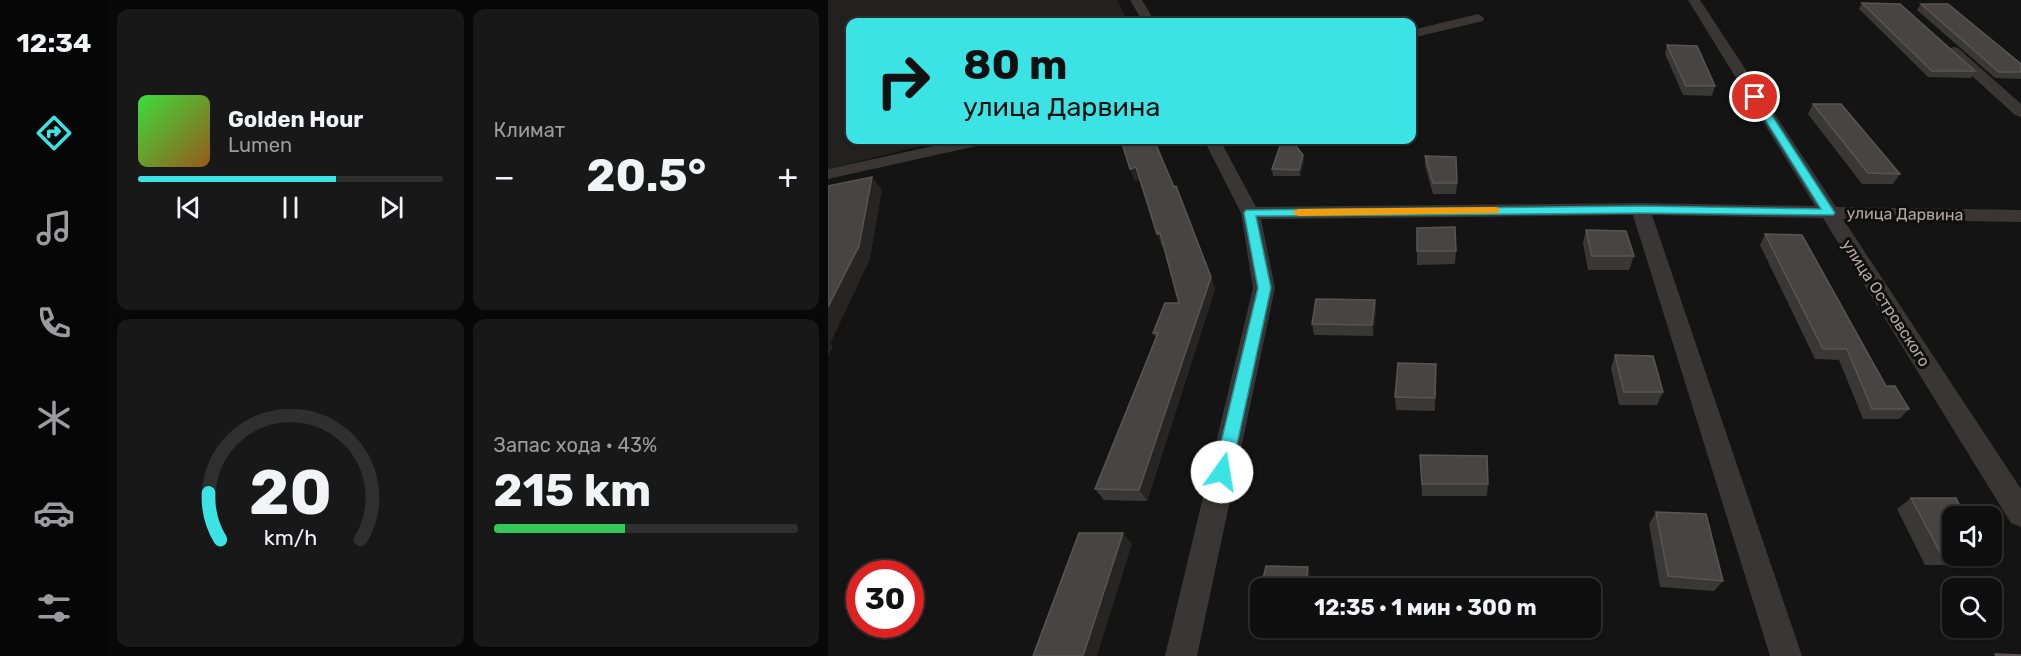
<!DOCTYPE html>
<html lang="ru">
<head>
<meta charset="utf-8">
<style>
	:root { --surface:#100f0f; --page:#191818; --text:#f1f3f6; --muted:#9c9c9e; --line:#302f2f; --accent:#3ce3e5 }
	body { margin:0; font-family:Rubik,sans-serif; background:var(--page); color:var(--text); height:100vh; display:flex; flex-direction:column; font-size:22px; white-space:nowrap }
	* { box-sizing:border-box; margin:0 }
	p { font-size:20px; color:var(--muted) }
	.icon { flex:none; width:33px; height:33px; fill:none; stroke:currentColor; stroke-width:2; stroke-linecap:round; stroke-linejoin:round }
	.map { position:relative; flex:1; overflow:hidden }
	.sheet { display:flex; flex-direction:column; gap:9px; padding:9px; background:#090808; width:720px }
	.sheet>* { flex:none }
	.hud { position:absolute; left:18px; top:18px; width:570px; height:126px; border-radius:12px; box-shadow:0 2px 4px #0004,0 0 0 2px var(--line); background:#3ce3e5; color:#111; overflow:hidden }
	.buttons { position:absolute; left:1114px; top:506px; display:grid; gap:12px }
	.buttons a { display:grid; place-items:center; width:60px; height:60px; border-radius:12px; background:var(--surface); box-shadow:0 2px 4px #0004,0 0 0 2px var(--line); font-size:30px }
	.speed { position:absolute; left:18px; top:560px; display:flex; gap:12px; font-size:30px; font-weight:700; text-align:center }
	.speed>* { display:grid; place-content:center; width:78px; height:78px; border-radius:50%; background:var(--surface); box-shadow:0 2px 4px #0004,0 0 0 2px var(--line); line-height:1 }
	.speed .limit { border:9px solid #d22; background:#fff; color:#111 }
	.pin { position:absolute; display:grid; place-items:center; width:51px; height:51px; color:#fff; margin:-26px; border:3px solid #fff; border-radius:50%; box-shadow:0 2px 6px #0007 }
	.me { position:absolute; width:66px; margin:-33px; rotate:13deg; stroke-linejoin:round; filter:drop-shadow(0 0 4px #0008) }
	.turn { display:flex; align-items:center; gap:21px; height:126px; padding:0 18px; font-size:27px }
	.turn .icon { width:78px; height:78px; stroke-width:2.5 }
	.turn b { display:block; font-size:42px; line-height:51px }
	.big { font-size:45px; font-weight:700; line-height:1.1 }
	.sheet .tile { flex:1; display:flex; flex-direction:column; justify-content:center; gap:9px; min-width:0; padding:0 21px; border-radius:12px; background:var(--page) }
	.sheet .dial { align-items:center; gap:0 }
	.dial svg { height:156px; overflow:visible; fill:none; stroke:var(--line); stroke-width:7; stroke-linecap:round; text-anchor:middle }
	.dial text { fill:var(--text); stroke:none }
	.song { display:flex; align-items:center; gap:18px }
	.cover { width:72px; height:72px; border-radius:9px; background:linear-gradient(135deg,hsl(120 70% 55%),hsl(30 70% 35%)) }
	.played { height:6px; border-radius:3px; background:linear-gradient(90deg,var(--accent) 65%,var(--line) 65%) }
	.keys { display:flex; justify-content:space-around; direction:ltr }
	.heat { display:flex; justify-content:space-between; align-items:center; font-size:33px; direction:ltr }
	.charge { height:9px; border-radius:4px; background:linear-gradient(90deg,#34c759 43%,var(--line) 0) }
	.sheet .tiles { flex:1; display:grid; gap:9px; grid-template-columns:repeat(2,1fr) }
	.trip { position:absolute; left:422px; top:578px; width:351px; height:60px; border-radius:12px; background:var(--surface); box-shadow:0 2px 4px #0004,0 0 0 2px var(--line); font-weight:700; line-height:60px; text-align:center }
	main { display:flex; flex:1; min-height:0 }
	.tab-bar { display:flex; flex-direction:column; width:108px; justify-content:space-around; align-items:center; background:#060606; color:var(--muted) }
	.tab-bar .icon { width:42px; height:42px }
	.tab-bar .on { color:var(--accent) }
	.tab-bar b { font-size:27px; color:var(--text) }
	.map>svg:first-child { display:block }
	.built { fill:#222120 }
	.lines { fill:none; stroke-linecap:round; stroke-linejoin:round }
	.minor { fill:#3a3635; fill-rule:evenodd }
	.wall { fill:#3a3837 }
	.shaded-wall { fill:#262524 }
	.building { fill:#474443; stroke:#595453; stroke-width:1.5 }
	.route { fill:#3ce3e5; stroke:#279495; stroke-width:1.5 }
	.slow { fill:#f59e0b }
	.labels { text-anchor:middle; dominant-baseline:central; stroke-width:6; stroke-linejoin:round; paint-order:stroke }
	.street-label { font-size:16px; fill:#b5a7a7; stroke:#100f0f }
</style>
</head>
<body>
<main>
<nav class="tab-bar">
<b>12:34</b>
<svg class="icon on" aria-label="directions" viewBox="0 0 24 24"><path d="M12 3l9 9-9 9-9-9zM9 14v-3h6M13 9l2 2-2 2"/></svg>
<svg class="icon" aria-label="music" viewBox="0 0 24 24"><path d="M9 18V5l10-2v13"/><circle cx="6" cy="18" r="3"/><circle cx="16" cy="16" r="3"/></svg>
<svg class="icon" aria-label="phone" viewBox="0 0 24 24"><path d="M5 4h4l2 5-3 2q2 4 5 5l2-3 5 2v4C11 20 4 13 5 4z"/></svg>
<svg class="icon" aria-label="climate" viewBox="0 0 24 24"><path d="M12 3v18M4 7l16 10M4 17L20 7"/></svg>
<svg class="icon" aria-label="car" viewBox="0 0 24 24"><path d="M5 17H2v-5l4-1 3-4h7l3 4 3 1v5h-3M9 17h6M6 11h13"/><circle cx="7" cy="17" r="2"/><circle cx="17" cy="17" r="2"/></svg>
<svg class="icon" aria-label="filters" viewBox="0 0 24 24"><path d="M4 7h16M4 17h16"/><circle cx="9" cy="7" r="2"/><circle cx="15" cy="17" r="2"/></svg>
</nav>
<section class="sheet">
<div class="tiles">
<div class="tile">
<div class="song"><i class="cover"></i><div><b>Golden Hour</b><p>Lumen</p></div></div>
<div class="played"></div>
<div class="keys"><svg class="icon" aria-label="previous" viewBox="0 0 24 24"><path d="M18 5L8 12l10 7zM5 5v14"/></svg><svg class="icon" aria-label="pause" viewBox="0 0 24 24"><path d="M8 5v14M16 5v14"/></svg><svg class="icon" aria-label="next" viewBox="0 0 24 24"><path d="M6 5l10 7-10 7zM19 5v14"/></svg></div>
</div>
<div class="tile"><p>Климат</p>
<div class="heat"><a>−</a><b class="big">20.5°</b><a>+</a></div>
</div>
<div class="tile dial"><svg viewBox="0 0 100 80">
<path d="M14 69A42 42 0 1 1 86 69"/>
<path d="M14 69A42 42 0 0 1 8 45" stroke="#3ce3e5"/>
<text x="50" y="56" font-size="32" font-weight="700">20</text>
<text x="50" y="72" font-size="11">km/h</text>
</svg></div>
<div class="tile"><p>Запас хода · 43%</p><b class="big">215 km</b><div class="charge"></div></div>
</div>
</section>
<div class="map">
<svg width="1193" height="656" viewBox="0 0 1193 656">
	<rect width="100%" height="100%" fill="#151414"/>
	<polygon class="built" points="0,0 289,0 300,22 22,22 22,140 117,140 0,169"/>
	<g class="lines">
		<g class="minor">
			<polygon points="302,0 314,0 327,22 315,22"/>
			<polygon points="860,0 872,0 1008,207 1193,210 1193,222 1015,219 1193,489 1193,527 1183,523 995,218 824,215 974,656 942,656 805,215 433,219 447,288 369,656 337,656 425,288 413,213 376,140 392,140 428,207 813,203 987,206"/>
			<polygon points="650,14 656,18 655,21 584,38 584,30"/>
			<polygon points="1125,47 1130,48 1193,104 1193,117 1187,115 1120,54 1118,51"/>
			<polygon points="133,140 161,140 153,145 0,179 0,169"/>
		</g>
	</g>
	<g class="wall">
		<polygon points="1034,3 1147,71 1143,78 1100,77 1031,9"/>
		<polygon points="1093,4 1193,64 1193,79 1167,78 1089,10"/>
		<polygon points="839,45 887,86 884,96 855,95 837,54"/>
		<polygon points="985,104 1072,174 1065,184 1034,184 980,114"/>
		<polygon points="293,140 383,277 387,289 319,501 276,500 267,489 328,338 325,333 351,303 336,246 334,247 329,234 312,180 307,181 302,169"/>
		<polygon points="475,155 476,161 472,176 445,176 444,169"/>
		<polygon points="597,156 629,183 628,194 605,194 597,166"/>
		<polygon points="589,228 628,251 627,264 589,265"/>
		<polygon points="758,230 806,256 801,270 760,270 755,243"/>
		<polygon points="937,234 1058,386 1081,409 1071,419 1035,419 1011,360 987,359 932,245"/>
		<polygon points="547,300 548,311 545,336 486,335 484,324"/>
		<polygon points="787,355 835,392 829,405 791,405 783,368"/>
		<polygon points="608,364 607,411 568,410 567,397"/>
		<polygon points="592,455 660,484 659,496 594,496"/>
		<polygon points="1083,498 1125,516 1125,555 1156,555 1141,565 1097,565 1069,509"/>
		<polygon points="828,512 895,581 886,591 832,587 821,524"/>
		<polygon points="432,594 432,627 477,627 476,631 432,628 426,618"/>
	</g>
	<g class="shaded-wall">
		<polygon points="426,140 442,140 426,143"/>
		<polygon points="475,155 476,161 472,176 471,170"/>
		<polygon points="308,167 313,180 307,181 302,169"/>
		<polygon points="44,177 54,190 42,259 2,344 5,346 0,356 0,307"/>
		<polygon points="332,233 337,246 334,247 329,234"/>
		<polygon points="383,277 387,289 319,501 311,490"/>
		<polygon points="547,300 548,311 545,336 544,325"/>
		<polygon points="295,533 304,544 269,656 255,656"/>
		<polygon points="480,567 483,578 482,588 477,588"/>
	</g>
	<g class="building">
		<polygon points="1034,3 1072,4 1147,71 1104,71"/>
		<polygon points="1093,4 1120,4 1193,64 1193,72 1171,72"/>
		<polygon points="839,45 869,46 887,86 858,86"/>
		<polygon points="985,104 1013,104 1072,174 1040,173"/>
		<polygon points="293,140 326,140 346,187 348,186 383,277 311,490 267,489 330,333 325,333 337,303 351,303 332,233 329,234 308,167 302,169"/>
		<polygon points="454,140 463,140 475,155 471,170 444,169"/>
		<polygon points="597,156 628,157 629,183 605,183"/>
		<polygon points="44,177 31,246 0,307 0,186"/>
		<polygon points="627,227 628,251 589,251 589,228"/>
		<polygon points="758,230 798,231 806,256 764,256"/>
		<polygon points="937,234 974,235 1058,386 1067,386 1081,409 1044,409 1019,349 995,349"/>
		<polygon points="488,299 547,300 544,325 484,324"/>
		<polygon points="787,355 825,356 835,392 796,392"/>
		<polygon points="570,363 608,364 607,398 567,397"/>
		<polygon points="592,455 659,456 660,484 594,484"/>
		<polygon points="1083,498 1128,498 1137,516 1125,516 1125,554 1113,554"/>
		<polygon points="828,512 878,514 895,581 840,576"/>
		<polygon points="251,533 295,533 255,656 205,656"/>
		<polygon points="438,566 480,567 477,588 433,588"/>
		<polygon points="432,594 432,619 426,618"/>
		<polygon points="1167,654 1193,655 1193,656 1168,656"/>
	</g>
	<polygon class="route" points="927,94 932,97 1007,213 1005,215 813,213 428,216 443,288 403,472 400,477 394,479 389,477 386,472 430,288 416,213 418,210 813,206 993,209 923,97"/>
	<polygon class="slow" points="667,207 671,208 671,213 470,216 464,212 470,209"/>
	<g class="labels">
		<g class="street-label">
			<text transform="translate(1077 214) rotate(1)">улица Дарвина</text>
			<text transform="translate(1058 303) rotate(57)">улица Островского</text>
		</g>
	</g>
</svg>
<div class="buttons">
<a><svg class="icon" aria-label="sound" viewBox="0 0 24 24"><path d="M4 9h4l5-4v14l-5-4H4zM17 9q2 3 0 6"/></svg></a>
<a><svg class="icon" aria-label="search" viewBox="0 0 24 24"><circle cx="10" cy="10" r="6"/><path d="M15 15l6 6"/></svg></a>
</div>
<div class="speed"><div class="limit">30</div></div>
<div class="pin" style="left:927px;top:97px;background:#d93025"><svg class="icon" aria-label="arrive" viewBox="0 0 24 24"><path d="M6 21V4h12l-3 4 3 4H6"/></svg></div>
<svg class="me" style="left:394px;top:472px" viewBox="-20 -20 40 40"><circle r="19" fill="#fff"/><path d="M0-13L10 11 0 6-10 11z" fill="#3ce3e5"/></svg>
<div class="trip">12:35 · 1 мин · 300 m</div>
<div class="hud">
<div class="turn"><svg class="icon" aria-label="right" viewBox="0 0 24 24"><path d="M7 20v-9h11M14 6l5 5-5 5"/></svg><div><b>80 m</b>улица Дарвина</div></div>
</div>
</div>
</main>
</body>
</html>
